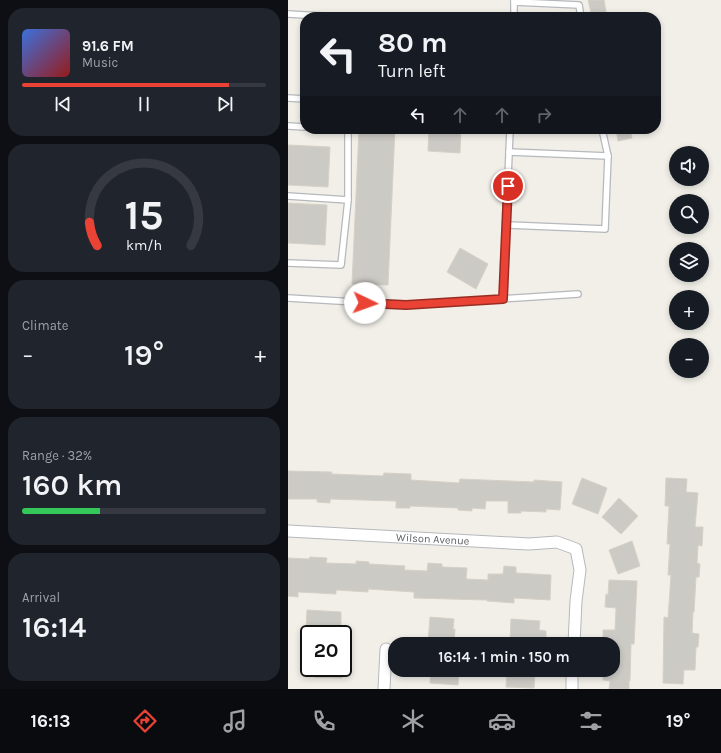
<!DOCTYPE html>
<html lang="en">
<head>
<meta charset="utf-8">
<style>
	:root { --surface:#171b24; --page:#20242c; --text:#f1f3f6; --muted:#9ea1a6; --line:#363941; --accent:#ea4335 }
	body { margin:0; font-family:Karla,sans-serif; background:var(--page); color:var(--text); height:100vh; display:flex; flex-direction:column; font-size:15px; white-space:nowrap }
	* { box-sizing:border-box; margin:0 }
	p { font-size:13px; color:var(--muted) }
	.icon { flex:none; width:22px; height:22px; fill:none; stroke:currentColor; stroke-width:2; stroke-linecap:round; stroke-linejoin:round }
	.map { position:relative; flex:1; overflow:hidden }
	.sheet { display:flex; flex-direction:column; gap:8px; padding:8px; background:#0d0f14; width:288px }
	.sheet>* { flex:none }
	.top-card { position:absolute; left:12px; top:12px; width:361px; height:122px; border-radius:16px; box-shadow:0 2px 6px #0003; background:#171b24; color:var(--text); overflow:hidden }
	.controls { position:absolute; left:381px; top:146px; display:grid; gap:8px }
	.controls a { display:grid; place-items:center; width:40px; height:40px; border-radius:50%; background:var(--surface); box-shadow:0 2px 6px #0003; font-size:20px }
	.speed { position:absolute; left:12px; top:625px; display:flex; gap:8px; font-size:20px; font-weight:700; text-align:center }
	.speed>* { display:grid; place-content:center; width:52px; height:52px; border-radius:50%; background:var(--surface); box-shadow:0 2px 6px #0003; line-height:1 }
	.speed .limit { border:2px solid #111; border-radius:6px; background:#fff; color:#111 }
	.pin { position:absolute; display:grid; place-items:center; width:34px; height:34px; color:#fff; margin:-17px; border:2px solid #fff; border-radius:50%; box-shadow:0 1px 4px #0007 }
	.me { position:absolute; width:44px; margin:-22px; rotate:93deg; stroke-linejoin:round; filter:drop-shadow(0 0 3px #0008) }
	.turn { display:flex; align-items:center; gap:14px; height:84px; padding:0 12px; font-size:18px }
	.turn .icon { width:52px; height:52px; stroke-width:2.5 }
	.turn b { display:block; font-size:28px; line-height:34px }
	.lanes { display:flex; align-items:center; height:38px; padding:0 12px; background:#0003; justify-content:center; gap:20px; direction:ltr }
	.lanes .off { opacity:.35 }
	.big { font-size:30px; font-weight:600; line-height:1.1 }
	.sheet .widget { flex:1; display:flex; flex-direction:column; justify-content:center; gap:6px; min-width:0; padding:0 14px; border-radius:16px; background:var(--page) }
	.sheet .dial { align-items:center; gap:0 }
	.dial svg { height:104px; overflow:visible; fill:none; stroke:var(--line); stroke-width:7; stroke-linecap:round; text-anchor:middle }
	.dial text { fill:var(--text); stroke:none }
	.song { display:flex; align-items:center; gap:12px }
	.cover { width:48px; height:48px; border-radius:6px; background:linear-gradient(135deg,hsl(220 70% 55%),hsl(0 70% 35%)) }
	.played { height:4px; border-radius:2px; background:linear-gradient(90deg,var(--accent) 85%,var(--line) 85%) }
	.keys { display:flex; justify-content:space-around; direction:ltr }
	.heat { display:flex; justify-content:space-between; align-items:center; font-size:22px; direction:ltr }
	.charge { height:6px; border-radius:3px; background:linear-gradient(90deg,#34c759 32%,var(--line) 0) }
	.trip { position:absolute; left:100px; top:637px; width:232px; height:40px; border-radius:16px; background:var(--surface); box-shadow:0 2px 6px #0003; font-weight:600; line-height:40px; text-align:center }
	.tabs { display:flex; height:64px; justify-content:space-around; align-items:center; background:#090b0e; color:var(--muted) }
	.tabs .icon { width:28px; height:28px }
	.tabs .current { color:var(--accent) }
	.tabs b { font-size:18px; color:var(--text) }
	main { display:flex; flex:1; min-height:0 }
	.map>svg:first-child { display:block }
	.building { fill:#cccac5; stroke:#d6d1c6 }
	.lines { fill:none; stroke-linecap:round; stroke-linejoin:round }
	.lane-casing { stroke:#b5b8bc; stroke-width:8 }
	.street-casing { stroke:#b5b8bc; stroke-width:13 }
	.lane { stroke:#fff; stroke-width:5.5 }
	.street { stroke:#fff; stroke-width:11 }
	.route-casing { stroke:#982c22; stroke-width:10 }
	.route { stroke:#ea4335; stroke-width:7 }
	.labels { text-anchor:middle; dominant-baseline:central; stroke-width:3.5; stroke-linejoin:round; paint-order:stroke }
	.street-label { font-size:11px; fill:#5f6368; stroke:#fff }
</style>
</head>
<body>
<main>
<section class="sheet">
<div class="widget">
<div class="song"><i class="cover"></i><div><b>91.6 FM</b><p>Music</p></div></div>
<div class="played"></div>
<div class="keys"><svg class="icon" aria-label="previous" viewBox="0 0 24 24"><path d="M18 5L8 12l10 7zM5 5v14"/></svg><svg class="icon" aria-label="pause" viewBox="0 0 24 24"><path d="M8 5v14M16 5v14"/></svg><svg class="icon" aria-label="next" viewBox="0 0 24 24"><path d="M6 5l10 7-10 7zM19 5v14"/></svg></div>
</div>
<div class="widget dial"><svg viewBox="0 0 100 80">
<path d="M14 69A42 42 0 1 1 86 69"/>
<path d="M14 69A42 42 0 0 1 8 51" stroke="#ea4335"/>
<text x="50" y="56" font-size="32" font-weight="700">15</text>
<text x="50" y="72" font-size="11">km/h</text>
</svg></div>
<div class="widget"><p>Climate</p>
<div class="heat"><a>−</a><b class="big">19°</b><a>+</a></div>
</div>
<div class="widget"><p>Range · 32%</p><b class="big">160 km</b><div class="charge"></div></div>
<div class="widget"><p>Arrival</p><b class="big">16:14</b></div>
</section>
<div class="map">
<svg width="433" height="689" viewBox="0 0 433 689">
	<rect width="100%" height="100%" fill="#f1efe8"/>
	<g class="building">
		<polygon points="300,0 316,0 319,17 304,17"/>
		<polygon points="71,129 107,129 100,285 64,284"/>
		<polygon points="141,129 173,129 172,153 140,151"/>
		<polygon points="328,129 342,129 344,138 330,141"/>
		<polygon points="0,145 42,147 40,187 0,185"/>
		<polygon points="0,203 39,205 37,245 0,243"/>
		<polygon points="172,248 200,264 188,289 159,272"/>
		<polygon points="0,471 44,472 43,474 95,476 96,473 123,474 123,480 171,483 172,479 246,482 246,480 274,482 272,510 258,509 258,512 233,511 233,513 220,513 220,501 198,501 197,509 184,508 184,511 170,510 170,508 122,506 122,508 108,508 108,501 42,499 42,503 29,502 29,499 0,499"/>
		<polygon points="294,478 319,488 310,514 284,504"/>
		<polygon points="378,478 399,479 398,492 410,493 407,527 415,527 414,546 410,545 409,563 412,564 411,577 408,577 406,612 405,612 404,633 411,634 410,647 408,647 407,670 396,670 395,684 375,683 376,617 380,618 383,575 380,575 382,544 379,544 381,506 377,506"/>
		<polygon points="331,498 350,516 333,534 314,517"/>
		<polygon points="344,541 352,566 330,574 321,550"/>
		<polygon points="22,557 39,558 38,563 68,564 68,561 81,562 81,564 117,566 116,570 139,571 140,563 154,564 154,567 179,568 178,579 200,580 200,574 215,574 216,566 228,567 228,573 263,575 262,600 226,598 226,603 199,601 199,600 126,598 126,592 80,589 80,592 48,590 48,594 10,592 10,597 0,596 0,558 21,559"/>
		<polygon points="321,580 349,581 346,644 343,644 342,681 341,681 341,689 321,689 322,681 315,680 315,670 325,670 325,643 315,643 315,630 327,630 328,608 317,607 318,594 320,595"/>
		<polygon points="19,610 53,612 53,634 26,634 26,631 18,630"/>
		<polygon points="142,617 166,619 165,629 167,629 166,644 140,643"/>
		<polygon points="223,619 252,621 251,630 258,631 258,644 222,644"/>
		<polygon points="27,668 55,668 54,678 26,677"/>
		<polygon points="143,670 171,670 170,685 142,683"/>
		<polygon points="219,670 247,670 246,688 218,687"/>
	</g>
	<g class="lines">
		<g class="lane-casing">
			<g id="lane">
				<polyline points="226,2 291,5 293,17"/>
				<polyline points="0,14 52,17"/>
				<polyline points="226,17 226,0"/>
				<polyline points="0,98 17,99"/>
				<polyline points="0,126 17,127"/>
				<polyline points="221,152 320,156 314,129"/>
				<polyline points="0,196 60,200"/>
				<polyline points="218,225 317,229 320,156"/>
				<polyline points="0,263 53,265 60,200 60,129"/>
				<polyline points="0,298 118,305 290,294"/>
				<polyline points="215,299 222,129"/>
			</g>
		</g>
		<g class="street-casing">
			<g id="street">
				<path id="s1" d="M0,531L241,544L269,542L288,549L292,570L288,601L286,644"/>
				<polyline points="96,689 98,649"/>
				<polyline points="284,689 284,670"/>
			</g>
		</g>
		<use href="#lane" class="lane"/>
		<use href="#street" class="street"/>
	</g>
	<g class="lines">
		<g class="route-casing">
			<polyline id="route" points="77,303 118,305 215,299 220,186"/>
		</g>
		<use href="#route" class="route"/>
	</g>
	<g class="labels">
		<g class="street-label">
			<text stroke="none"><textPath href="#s1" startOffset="145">Wilson Avenue</textPath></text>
		</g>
	</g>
</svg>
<div class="controls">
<a><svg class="icon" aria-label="sound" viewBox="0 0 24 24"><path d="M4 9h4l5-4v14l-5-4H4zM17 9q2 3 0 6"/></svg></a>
<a><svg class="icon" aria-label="search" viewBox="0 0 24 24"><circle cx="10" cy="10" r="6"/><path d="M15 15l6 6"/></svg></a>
<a><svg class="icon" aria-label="layers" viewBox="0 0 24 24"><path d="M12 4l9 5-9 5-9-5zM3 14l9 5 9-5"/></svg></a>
<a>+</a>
<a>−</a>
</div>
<div class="speed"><div class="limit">20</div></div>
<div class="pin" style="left:220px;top:186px;background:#d93025"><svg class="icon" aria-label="arrive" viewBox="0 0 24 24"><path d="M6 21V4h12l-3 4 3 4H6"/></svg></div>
<svg class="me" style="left:77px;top:303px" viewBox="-20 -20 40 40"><circle r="19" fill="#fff"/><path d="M0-13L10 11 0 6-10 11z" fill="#ea4335"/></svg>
<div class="trip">16:14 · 1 min · 150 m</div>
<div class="top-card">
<div class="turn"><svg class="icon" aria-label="left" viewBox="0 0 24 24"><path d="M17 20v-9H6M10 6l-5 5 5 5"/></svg><div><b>80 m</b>Turn left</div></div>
<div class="lanes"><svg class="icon" aria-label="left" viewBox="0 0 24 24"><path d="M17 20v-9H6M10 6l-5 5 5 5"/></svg><svg class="icon off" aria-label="ahead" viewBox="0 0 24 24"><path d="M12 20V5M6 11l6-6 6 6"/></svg><svg class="icon off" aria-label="ahead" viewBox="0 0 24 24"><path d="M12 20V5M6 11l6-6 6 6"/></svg><svg class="icon off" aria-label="right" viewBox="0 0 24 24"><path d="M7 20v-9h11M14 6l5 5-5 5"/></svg></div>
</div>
</div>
</main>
<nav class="tabs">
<b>16:13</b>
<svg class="icon current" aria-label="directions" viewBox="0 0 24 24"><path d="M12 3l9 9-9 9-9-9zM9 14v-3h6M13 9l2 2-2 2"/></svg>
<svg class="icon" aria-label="music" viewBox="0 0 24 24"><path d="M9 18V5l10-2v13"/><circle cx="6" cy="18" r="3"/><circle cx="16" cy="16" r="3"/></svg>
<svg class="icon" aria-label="phone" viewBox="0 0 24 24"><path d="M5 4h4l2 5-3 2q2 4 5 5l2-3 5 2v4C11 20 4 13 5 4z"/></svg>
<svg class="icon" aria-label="climate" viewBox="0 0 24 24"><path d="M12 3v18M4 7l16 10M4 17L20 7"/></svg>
<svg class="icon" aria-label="car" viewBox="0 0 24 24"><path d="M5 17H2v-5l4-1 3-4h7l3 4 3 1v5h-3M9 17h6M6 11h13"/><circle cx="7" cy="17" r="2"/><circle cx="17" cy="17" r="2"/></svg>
<svg class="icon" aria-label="filters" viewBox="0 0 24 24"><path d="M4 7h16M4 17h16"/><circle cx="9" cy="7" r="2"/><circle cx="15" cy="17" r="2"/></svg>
<b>19°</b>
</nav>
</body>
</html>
